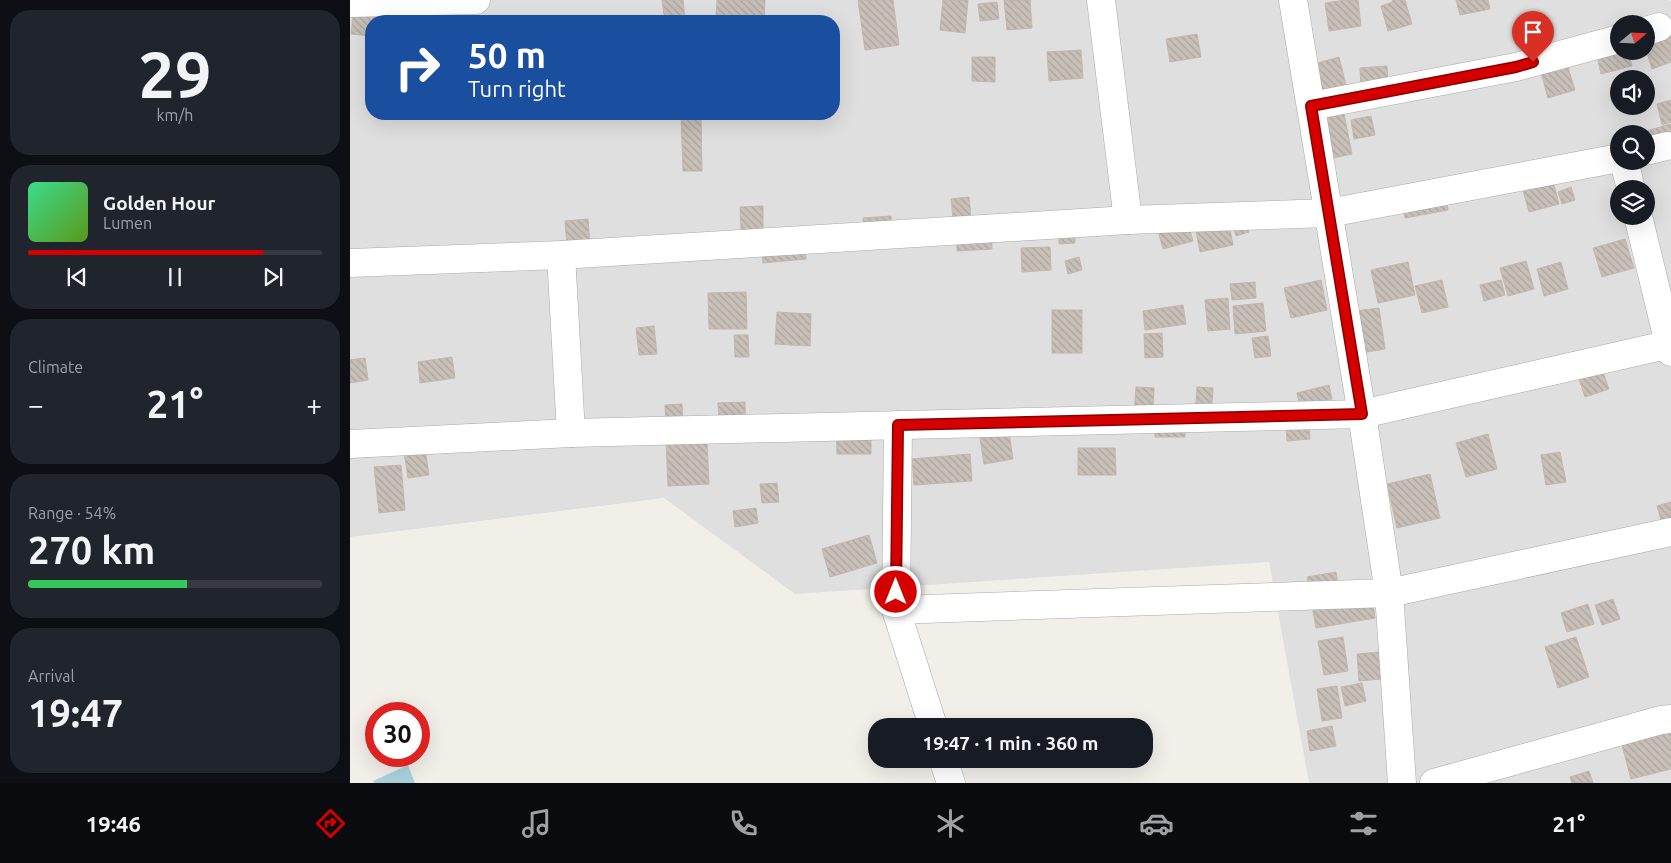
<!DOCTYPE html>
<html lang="en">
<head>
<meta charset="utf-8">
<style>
	:root { --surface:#171b24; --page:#20242c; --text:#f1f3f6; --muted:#9ea1a6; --line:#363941; --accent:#d40000 }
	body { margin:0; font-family:Ubuntu,sans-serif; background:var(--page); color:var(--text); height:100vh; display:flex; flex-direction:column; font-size:19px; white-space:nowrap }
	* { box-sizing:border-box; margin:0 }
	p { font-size:16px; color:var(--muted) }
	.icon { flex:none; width:28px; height:28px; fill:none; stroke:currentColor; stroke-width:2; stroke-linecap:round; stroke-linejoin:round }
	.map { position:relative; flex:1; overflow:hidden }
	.sheet { display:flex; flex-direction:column; gap:10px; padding:10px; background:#0d0f14; width:350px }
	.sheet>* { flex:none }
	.guide { position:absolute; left:15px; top:15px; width:475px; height:105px; border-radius:20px; box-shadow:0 5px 20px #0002; background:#1a4fa0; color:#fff; overflow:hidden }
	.needle { width:32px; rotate:71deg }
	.controls { position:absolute; left:1260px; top:15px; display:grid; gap:10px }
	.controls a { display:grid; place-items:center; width:45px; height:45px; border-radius:50%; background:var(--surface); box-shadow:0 5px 20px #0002; font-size:25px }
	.speed { position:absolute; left:15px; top:702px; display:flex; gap:10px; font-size:25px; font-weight:700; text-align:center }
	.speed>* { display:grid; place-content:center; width:65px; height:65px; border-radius:50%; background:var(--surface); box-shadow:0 5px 20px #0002; line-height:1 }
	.speed .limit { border:8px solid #d22; background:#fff; color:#111 }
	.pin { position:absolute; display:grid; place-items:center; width:42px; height:42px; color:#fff; margin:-51px -21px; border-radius:50% 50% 50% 0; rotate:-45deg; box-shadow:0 0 5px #0007 }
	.pin .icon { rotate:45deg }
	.me { position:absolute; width:55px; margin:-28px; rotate:0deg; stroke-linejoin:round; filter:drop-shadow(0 0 4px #0008) }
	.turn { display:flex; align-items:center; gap:18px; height:105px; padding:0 20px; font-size:22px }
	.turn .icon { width:65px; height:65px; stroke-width:2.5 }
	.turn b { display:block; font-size:35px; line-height:42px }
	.big { font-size:38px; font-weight:700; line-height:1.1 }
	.sheet .tile { flex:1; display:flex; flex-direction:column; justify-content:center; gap:8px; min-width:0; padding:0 18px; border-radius:20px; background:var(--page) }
	.sheet .dial { align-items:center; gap:0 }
	.dial b { font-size:65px; line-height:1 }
	.song { display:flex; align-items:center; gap:15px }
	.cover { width:60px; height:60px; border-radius:8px; background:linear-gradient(135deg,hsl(150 70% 55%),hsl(90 70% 35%)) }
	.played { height:5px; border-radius:2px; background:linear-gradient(90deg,var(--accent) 80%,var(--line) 80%) }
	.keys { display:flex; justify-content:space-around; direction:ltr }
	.heat { display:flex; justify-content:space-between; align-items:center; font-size:28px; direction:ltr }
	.charge { height:8px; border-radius:4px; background:linear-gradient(90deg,#34c759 54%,var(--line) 0) }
	.trip { position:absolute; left:518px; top:718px; width:285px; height:50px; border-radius:20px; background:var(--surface); box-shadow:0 5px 20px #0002; font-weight:700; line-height:50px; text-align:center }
	.menu { display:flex; height:80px; justify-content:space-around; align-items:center; background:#090b0e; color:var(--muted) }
	.menu .icon { width:35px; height:35px }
	.menu .active { color:var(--accent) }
	.menu b { font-size:22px; color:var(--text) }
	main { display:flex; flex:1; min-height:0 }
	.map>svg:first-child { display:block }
	.residential { fill:#e0dfdf; fill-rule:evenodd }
	.water { fill:#aad3df }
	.building { fill:url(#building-back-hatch); stroke:#c4b6ab }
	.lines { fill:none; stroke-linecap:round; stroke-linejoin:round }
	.minor-casing { stroke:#a9a9a9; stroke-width:29 }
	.minor { stroke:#fff; stroke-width:28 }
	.route-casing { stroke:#8a0000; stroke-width:12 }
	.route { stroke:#d40000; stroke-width:9 }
</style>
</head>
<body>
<main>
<section class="sheet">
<div class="tile dial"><b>29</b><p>km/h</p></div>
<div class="tile">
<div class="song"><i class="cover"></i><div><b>Golden Hour</b><p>Lumen</p></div></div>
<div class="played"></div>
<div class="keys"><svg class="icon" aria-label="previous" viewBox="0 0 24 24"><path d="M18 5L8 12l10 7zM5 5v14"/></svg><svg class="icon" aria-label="pause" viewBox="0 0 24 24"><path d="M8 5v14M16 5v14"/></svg><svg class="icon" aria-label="next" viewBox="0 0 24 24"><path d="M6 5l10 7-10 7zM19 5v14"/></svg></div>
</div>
<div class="tile"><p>Climate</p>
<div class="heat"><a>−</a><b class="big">21°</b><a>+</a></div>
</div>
<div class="tile"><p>Range · 54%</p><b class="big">270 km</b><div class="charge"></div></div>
<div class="tile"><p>Arrival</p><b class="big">19:47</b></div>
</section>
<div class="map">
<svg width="1321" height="783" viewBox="0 0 1321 783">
	<defs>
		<pattern id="building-back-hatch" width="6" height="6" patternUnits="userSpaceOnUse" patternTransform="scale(1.25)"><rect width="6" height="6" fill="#c7bfb8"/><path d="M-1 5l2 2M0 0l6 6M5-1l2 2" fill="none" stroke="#aba49e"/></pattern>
	</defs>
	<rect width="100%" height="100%" fill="#f2efe9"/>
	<path class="residential" d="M0,0H1318L1321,1V783H959L919,562L445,594L314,498L0,537ZM21,21H484V114H21ZM1269,24H1296V51H1269ZM1269,79H1296V106H1269ZM1269,134H1296V161H1269ZM1269,189H1296V216H1269Z"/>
	<polygon class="water" points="58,765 65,783 24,783 23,781"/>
	<g class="building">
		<polygon points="312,0 333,0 335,21 315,21"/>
		<polygon points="367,0 415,0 414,20 366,18"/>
		<polygon points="508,0 543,0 549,45 515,50"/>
		<polygon points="593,0 618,0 615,33 590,30"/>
		<polygon points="654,0 680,0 682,28 657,30"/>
		<polygon points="995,0 1008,0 1011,26 979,31 975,3"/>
		<polygon points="1042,0 1055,0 1062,24 1038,31 1031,6 1043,2"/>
		<polygon points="1106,0 1138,0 1140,9 1110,15"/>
		<polygon points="647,2 649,19 630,21 628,4"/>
		<polygon points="71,10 99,14 98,21 70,21"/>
		<polygon points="3,14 27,17 26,21 21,21 21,36 1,34"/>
		<polygon points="63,14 64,21 39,21 39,18"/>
		<polygon points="152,16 153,21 125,21 125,17"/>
		<polygon points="1320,32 1321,62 1302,69 1296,50 1296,40"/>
		<polygon points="847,34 851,57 820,62 816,39"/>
		<polygon points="1245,47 1278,51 1282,66 1251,74"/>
		<polygon points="731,50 733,78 699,81 697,52"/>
		<polygon points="622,57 645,57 645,82 622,81"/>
		<polygon points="989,57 996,85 971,92 964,64"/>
		<polygon points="1216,61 1225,90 1198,98 1190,69"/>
		<polygon points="1037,66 1038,85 1011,87 1010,68"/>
		<polygon points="1321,100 1321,122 1312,125 1307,104"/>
		<polygon points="993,109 1002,154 978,159 969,114"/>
		<polygon points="331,114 351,114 352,171 333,171"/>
		<polygon points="1021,116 1025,135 1004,139 1001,120"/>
		<polygon points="1321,124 1321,156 1304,160 1296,131"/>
		<polygon points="1199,167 1209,204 1179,212 1169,176"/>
		<polygon points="1093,182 1098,210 1055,218 1050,191"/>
		<polygon points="1221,187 1225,200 1212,204 1208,192"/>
		<polygon points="619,197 621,217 603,218 601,199"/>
		<polygon points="413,206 413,230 391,231 390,207"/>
		<polygon points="877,214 883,245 850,252 844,221"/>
		<polygon points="836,215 843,241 813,249 806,224"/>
		<polygon points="541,216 544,238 515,241 513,218"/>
		<polygon points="894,216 899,232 886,236 881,219"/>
		<polygon points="238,219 240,245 217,246 215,221"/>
		<polygon points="641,219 642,249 607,251 606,220"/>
		<polygon points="724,220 725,243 709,244 708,221"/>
		<polygon points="453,226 456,259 413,263 410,230"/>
		<polygon points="1275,239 1284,268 1252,277 1243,248"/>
		<polygon points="700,247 701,270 672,272 671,248"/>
		<polygon points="729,257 732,270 718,274 715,261"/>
		<polygon points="1176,261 1184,289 1158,296 1150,268"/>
		<polygon points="1058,262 1065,295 1028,303 1021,270"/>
		<polygon points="1211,262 1218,289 1194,296 1187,269"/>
		<polygon points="971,280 977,310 941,318 934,288"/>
		<polygon points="1092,280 1098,307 1072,313 1065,286"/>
		<polygon points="1151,280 1155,295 1134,301 1130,285"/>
		<polygon points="905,282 906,298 882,300 880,284"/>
		<polygon points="396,292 397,329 359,329 358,293"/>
		<polygon points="878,298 880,329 858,331 855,300"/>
		<polygon points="913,303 916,331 885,334 883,306"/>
		<polygon points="833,305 836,324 795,330 793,311"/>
		<polygon points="1029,308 1035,349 1011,353 1005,311"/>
		<rect x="702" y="310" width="30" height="43"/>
		<polygon points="427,312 461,314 460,346 425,344"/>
		<polygon points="304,326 307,354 289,355 286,328"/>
		<polygon points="812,333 813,357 795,358 794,334"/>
		<polygon points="384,335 398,335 399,357 385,357"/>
		<polygon points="918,336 921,356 905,358 902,338"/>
		<polygon points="102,357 105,378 70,383 68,362"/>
		<polygon points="15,358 18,380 0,383 0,360"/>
		<polygon points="1248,359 1259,389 1235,397 1225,367"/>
		<polygon points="979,385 982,399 950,406 947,393"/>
		<polygon points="786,387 804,388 802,429 783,427"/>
		<polygon points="847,387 863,388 861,420 845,419"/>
		<polygon points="395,402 396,435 370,436 368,403"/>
		<polygon points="332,404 333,432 316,433 315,405"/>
		<polygon points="958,407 960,439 937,441 935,409"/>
		<rect x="805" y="408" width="30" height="29"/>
		<polygon points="486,422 521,422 521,454 487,454"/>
		<polygon points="659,433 663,459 634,464 630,438"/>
		<polygon points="1138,434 1147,469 1116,477 1106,443"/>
		<polygon points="357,440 359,484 318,486 316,442"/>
		<polygon points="728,448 765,448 766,475 728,475"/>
		<polygon points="75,449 79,475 58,478 54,452"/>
		<polygon points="1210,452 1216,482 1196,485 1191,455"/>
		<polygon points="620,454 622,481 564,485 562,459"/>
		<polygon points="51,465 55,510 29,513 24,467"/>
		<polygon points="1080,474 1090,518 1047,528 1037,484"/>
		<polygon points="427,483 429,502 412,503 410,484"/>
		<polygon points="1321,502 1321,525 1313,527 1307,506"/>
		<polygon points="406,508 408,523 385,527 383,511"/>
		<polygon points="519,535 527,563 480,577 472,549"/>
		<polygon points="986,572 991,601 1022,596 1025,618 966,628 957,577"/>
		<polygon points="1263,599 1270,619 1252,625 1245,605"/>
		<polygon points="1238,604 1244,624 1217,632 1211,613"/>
		<polygon points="993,637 998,671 974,675 968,641"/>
		<polygon points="1226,637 1239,677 1208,688 1195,647"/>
		<polygon points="1029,652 1031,679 1009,681 1007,654"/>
		<polygon points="1012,683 1016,701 995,706 991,687"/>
		<polygon points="987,686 992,718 972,721 967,689"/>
		<polygon points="1293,723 1296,739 1321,732 1321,769 1281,779 1268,730"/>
		<polygon points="982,726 986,746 960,751 957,731"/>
		<polygon points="1239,771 1243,783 1222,783 1220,777"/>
	</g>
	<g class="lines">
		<g class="minor-casing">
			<g id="minor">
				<polyline points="751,0 778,220"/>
				<polyline points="943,0 1012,414 1039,593 1052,783"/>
				<polyline points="0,3 126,0"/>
				<polyline points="1296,31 1309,27"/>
				<polyline points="961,106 1166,67 1269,39"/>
				<polyline points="1296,151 1317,146"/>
				<polyline points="1274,161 1281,189"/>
				<polyline points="1288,216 1321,352"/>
				<polyline points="211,255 221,433"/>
				<polyline points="0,263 211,255 778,220 979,213 1269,158"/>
				<polyline points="548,425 546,610 583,726"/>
				<polyline points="0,444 221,433 1012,414 1321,344"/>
				<polyline points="546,610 1039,593 1321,532"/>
				<polyline points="593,759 601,783"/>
				<polyline points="1084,783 1311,720 1321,719"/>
			</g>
		</g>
		<use href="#minor" class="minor"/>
	</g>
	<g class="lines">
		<g class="route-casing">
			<polyline id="route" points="546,592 548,425 1012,414 961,106 1166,67 1183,62"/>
		</g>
		<use href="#route" class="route"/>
	</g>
</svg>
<div class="controls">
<a><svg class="needle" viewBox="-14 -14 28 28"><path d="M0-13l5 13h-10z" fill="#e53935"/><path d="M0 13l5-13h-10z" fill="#9ea1a6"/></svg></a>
<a><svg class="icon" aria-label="sound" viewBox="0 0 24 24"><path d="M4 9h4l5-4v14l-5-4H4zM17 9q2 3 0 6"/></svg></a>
<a><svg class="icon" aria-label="search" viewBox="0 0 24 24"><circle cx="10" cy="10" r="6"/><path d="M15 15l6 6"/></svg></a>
<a><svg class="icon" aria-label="layers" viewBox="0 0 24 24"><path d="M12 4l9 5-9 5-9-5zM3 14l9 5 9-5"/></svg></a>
</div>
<div class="speed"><div class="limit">30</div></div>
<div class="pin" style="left:1183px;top:62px;background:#d93025"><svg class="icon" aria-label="arrive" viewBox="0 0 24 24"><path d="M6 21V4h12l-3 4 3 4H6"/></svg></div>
<svg class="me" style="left:546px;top:592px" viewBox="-20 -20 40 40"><circle r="17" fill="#d40000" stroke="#fff" stroke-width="3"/><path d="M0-11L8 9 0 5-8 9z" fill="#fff"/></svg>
<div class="trip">19:47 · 1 min · 360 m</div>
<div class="guide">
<div class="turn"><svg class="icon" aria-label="right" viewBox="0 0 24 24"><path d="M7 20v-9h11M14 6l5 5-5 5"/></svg><div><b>50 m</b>Turn right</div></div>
</div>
</div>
</main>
<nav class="menu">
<b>19:46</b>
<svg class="icon active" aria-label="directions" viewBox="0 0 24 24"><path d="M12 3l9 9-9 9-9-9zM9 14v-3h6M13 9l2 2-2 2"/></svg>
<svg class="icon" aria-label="music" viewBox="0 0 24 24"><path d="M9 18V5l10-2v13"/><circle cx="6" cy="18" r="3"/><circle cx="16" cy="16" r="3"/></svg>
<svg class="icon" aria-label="phone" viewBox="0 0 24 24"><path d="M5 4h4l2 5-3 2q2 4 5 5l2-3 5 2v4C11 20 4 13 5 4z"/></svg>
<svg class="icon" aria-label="climate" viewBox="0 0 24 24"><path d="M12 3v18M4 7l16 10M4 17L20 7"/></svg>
<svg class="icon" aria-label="car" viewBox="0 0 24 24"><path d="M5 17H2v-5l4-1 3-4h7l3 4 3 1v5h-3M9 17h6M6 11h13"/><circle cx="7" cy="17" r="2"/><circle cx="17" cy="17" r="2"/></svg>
<svg class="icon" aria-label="filters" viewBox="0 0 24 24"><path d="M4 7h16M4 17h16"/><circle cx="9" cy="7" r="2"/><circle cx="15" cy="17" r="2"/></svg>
<b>21°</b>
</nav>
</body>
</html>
